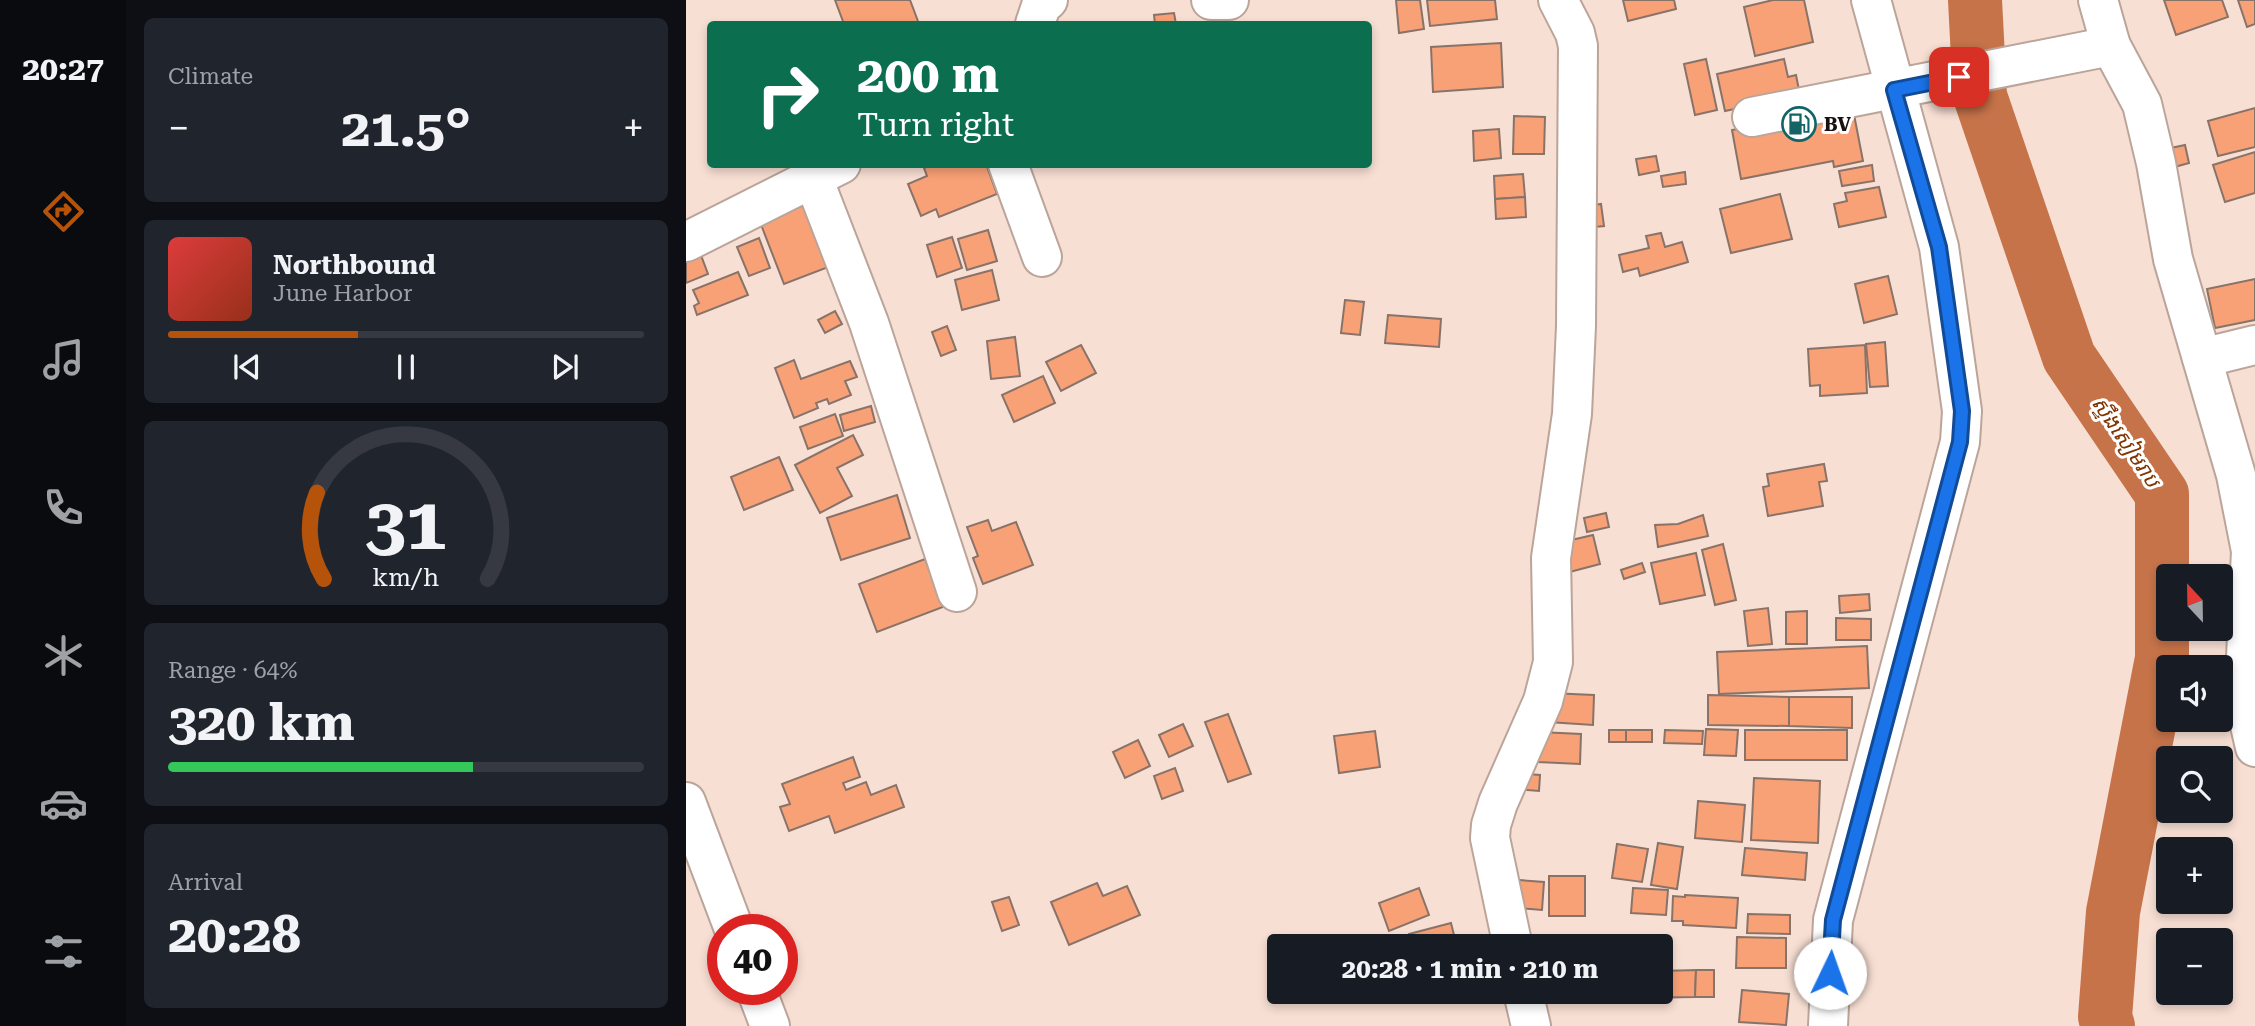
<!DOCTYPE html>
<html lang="en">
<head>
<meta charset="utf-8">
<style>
	:root { --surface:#171b24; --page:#20242c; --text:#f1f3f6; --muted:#9ea1a6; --line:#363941; --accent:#b45309 }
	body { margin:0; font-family:"Roboto Serif","Noto Sans Khmer",serif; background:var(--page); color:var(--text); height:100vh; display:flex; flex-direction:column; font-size:26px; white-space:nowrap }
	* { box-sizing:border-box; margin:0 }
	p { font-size:23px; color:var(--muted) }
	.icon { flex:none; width:38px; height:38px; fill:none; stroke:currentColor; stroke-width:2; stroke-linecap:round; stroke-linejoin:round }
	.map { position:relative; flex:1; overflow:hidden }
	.drawer { display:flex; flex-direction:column; gap:18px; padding:18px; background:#0d0f14; width:560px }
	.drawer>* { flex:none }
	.banner { position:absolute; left:21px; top:21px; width:665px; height:147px; border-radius:7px; box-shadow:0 4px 10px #0003; background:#0b6e4f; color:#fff; overflow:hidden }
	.needle { width:46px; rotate:338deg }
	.tools { position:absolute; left:1470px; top:564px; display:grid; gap:14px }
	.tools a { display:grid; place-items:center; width:77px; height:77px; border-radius:7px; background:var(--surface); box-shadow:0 4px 10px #0003; font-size:35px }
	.speed { position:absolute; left:21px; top:914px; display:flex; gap:14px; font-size:35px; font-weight:700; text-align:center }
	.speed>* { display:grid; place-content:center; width:91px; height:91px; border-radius:50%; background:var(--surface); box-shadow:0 4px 10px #0003; line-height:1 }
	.speed .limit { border:10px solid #d22; background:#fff; color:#111 }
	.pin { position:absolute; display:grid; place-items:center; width:60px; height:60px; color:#fff; margin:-30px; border-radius:14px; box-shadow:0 4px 10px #0006 }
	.me { position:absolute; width:77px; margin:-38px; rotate:3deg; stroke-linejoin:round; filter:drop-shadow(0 0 5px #0008) }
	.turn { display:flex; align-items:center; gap:24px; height:147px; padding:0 35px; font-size:32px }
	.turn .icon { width:91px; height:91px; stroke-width:2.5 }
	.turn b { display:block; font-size:49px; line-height:60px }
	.big { font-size:52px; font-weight:700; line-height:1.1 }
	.drawer .tile { flex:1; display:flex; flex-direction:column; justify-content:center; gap:10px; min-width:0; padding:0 24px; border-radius:10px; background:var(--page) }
	.drawer .dial { align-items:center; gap:0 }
	.dial svg { height:182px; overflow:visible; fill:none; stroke:var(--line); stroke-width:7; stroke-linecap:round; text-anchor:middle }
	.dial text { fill:var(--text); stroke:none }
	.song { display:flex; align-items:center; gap:21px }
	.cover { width:84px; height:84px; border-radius:10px; background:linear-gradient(135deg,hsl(0 70% 55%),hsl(10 70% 35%)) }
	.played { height:7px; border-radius:4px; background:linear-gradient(90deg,var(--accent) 40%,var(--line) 40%) }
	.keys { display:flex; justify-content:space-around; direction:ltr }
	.heat { display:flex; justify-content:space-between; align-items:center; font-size:38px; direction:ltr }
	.charge { height:10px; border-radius:5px; background:linear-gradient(90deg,#34c759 64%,var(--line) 0) }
	.trip { position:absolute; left:581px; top:934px; width:406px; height:70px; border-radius:7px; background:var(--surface); box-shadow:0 4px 10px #0003; font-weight:700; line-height:70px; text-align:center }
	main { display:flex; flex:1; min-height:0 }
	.dock { display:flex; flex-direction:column; width:126px; justify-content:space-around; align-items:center; background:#090b0e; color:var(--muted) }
	.dock .icon { width:49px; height:49px }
	.dock .active { color:var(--accent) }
	.dock b { font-size:32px; color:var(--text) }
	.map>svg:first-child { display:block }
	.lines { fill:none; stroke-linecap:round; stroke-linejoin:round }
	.river { stroke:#c67349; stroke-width:54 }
	.building { fill:#f9a176; stroke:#897369; stroke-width:2 }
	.minor-casing { stroke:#bba499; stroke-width:42 }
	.minor { stroke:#fff; stroke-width:38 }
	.route-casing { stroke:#114b97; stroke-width:18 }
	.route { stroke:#1a73e8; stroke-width:12 }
	.labels { text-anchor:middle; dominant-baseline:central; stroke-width:6; stroke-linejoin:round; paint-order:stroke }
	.poi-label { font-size:19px; font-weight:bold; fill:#1a110e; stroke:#fff; text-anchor:start }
	.water-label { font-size:21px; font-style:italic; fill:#803400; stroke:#fff }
</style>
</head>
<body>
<main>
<nav class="dock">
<b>20:27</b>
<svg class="icon active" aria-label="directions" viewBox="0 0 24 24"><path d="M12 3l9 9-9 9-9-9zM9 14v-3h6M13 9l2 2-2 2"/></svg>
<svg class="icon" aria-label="music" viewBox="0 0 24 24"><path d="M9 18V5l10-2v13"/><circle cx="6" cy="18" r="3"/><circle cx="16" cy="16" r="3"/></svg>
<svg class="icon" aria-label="phone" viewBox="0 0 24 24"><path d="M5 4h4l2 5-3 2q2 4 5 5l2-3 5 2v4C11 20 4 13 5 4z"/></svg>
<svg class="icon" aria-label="climate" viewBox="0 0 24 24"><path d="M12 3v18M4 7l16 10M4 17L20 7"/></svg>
<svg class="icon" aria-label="car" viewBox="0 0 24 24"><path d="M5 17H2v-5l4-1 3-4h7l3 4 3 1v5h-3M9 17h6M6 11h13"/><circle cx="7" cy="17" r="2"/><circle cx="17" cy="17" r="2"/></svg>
<svg class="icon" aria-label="filters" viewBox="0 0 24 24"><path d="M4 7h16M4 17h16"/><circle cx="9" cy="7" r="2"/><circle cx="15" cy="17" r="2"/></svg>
</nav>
<section class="drawer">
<div class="tile"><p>Climate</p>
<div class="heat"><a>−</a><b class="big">21.5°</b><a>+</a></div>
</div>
<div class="tile">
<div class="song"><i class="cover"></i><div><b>Northbound</b><p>June Harbor</p></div></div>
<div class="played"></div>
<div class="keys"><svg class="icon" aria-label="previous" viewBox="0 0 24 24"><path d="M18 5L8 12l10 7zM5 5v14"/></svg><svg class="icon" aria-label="pause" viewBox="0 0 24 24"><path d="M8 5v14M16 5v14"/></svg><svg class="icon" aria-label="next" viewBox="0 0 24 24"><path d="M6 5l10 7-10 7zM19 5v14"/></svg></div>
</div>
<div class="tile dial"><svg viewBox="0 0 100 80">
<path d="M14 69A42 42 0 1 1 86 69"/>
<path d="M14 69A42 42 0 0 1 11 31" stroke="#b45309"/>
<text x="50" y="56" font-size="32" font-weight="700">31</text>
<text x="50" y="72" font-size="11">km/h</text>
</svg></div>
<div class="tile"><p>Range · 64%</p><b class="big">320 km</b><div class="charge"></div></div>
<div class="tile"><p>Arrival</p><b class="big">20:28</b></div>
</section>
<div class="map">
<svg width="1569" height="1026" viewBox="0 0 1569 1026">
	<rect width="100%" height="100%" fill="#f8dfd4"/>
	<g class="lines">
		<polyline class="river" points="1289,0 1294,96 1383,357 1476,494 1476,658 1427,912 1419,1017 1422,1026"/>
	</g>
	<g class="building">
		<polygon points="149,0 224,0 233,24 158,24"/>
		<polygon points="710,0 734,0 738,29 713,33"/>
		<polygon points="741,0 809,0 811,19 744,26"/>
		<polygon points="937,0 988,0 990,9 942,21"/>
		<polygon points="1087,0 1118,0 1127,42 1069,56 1058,7"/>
		<polygon points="1478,0 1536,0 1542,17 1490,35"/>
		<polygon points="1552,0 1569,0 1569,24 1561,27"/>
		<polygon points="488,13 490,24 469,24 468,15"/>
		<polygon points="815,43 817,87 747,92 745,47"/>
		<polygon points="1020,59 1031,110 1009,115 998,64"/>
		<polygon points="1098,59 1102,77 1110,75 1114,95 1039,111 1031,74"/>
		<polygon points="1165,99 1177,161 1148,167 1147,161 1055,179 1046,130 1131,114"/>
		<polygon points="1569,108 1569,147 1532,156 1522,121"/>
		<polygon points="828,116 859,117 858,154 827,154"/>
		<polygon points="813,129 815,158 788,161 787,131"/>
		<polygon points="1499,145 1503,163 1485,168 1480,149"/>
		<polygon points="1569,152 1569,193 1539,202 1527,165"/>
		<polygon points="970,156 973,171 953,175 950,159"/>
		<polygon points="247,164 300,164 311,194 253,217 250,209 235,216 222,184 241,176 238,168"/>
		<polygon points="1186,165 1188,181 1156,186 1153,171"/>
		<polygon points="999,172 1000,184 977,187 975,176"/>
		<polygon points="837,174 839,197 809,199 808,176"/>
		<polygon points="1193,187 1200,217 1153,227 1148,204 1161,201 1159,193"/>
		<polygon points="1094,194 1106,239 1045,253 1034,209"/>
		<polygon points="839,197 840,217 810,219 809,199"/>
		<polygon points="121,204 145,266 98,284 74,222"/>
		<polygon points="915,204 918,226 898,228 895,207"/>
		<polygon points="302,230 311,261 281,270 272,239"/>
		<polygon points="975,233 979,247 996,242 1002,262 954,276 952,268 937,272 933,255 963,248 960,236"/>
		<polygon points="266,237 276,268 251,277 241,245"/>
		<polygon points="73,238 84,268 63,276 51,247"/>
		<polygon points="13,250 22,274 0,283 0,255"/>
		<polygon points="306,270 313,300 276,310 269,280"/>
		<polygon points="52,272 62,295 11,315 8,306 13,303 7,290"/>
		<polygon points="1202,276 1211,314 1178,323 1169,284"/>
		<polygon points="1569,279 1569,320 1529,328 1521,289"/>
		<polygon points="659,300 678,302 674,335 655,333"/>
		<polygon points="149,311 156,324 139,333 132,320"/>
		<polygon points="702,315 755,319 753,347 699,343"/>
		<polygon points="261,326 270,350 255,356 246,332"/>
		<polygon points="329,337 334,376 305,379 301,341"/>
		<polygon points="1199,342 1202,386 1184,387 1180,344"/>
		<polygon points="395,345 410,373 375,391 360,362"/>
		<polygon points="1179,345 1181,393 1134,396 1134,385 1124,386 1122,349"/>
		<polygon points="108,360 115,379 164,361 171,377 159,381 165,395 143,404 141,399 130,403 132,408 108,418 89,368"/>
		<polygon points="357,376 369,403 328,422 316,395"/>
		<polygon points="185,406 189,422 158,431 154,415"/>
		<polygon points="149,414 157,436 122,449 114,427"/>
		<polygon points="167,435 177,455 151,468 166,496 134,513 109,465"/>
		<polygon points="93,457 107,490 58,510 45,477"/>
		<polygon points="1138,464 1141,481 1133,482 1137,506 1082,516 1077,487 1083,486 1081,474"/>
		<polygon points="211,495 224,538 155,560 141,518"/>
		<polygon points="920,513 923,527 901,532 898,518"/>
		<polygon points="1017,515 1022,536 972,547 969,525 992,524"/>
		<polygon points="302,520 306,531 330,522 347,565 297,584 287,558 292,556 281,527"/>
		<polygon points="907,535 914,564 876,574 868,544"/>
		<polygon points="1037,544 1050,600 1029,605 1016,550"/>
		<polygon points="1010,553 1019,595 974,604 965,563"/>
		<polygon points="239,559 257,607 191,632 173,584"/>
		<polygon points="956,563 959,572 938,579 935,570"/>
		<polygon points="1183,594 1184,610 1154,613 1153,596"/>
		<polygon points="1082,608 1086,644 1062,646 1058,611"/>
		<polygon points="1121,611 1121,644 1100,644 1100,612"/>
		<polygon points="1150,618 1185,619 1185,640 1150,640"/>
		<polygon points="1181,646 1183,688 1033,694 1031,652"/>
		<polygon points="863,693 908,695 907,725 862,722"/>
		<polygon points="1022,695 1103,697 1103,726 1022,725"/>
		<polygon points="1103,697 1166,697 1166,728 1103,726"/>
		<polygon points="542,714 565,774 542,782 519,722"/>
		<polygon points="497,724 507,746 483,757 473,735"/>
		<polygon points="1020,729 1052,730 1050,756 1018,755"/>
		<rect x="923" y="730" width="17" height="12"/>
		<rect x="940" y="730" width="26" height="12"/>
		<polygon points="979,730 1017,731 1016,744 978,743"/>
		<rect x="1059" y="730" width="102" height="30"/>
		<polygon points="689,731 694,767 653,773 648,736"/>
		<polygon points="853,732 895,734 894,764 852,762"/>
		<polygon points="452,740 464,766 439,778 427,752"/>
		<polygon points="167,757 174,777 157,783 160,790 180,782 185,795 210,785 218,807 149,833 143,816 103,831 94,807 104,804 96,784"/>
		<polygon points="489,768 497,791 476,799 468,776"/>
		<polygon points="830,773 854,775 853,791 828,789"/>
		<polygon points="1068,778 1134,781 1132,843 1065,840"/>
		<polygon points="1012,801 1059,805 1056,842 1009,838"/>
		<polygon points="972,843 997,847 991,889 965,885"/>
		<polygon points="931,844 962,849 956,882 926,878"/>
		<polygon points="1059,848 1121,853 1119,880 1056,875"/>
		<rect x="863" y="876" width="36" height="40"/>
		<polygon points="833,880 858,882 856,910 831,908"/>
		<polygon points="411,883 417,896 441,886 454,915 383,945 365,902"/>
		<polygon points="733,888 743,915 703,931 693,903"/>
		<polygon points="947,888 982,890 980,915 945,913"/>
		<polygon points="999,895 1052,898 1050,928 997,925 997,921 986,921 987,896 999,897"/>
		<polygon points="323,897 333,925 316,931 306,902"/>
		<polygon points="1062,914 1104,915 1104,934 1061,933"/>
		<polygon points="765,923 771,947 715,947 726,944 723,934"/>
		<polygon points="1051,937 1100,938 1100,968 1050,968"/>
		<polygon points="1010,970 1009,997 951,998 951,992 975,992 975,971"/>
		<polygon points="1010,970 1028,970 1028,997 1009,997"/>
		<polygon points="1056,990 1103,994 1100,1025 1053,1022"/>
		<polygon points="698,992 726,992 700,999"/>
		<polygon points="737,992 769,992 738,1000"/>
	</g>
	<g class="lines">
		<g class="minor-casing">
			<g id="minor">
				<polyline points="525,0 543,0"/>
				<polyline points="1412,0 1425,46 1456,104 1470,163 1487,259 1550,475 1565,551 1558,699 1569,747"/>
				<polyline points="349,24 355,6 362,0"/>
				<polyline points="1066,117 1425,46"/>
				<polyline points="322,164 356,257"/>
				<polyline points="127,178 183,323 271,592"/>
				<polyline points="0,242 155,164"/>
				<polyline points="1516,358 1569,345"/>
				<polyline points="0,802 48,929"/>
				<polyline points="827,947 804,838 805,825 812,803 857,701 867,662 865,558 886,414 890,326 892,46 889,33 872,0"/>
				<polyline points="70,989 84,1026"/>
				<polyline points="837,992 845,1026"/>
				<polyline points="1142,1026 1147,920 1274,442 1276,411 1253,247 1185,0"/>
			</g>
		</g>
		<use href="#minor" class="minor"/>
	</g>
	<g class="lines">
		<g class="route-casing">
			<polyline id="route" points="1144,973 1147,920 1274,442 1276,411 1253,247 1208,90 1273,77"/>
		</g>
		<use href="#route" class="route"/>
	</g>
	<defs>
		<g id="fuel-ring" transform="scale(1.75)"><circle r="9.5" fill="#fff" stroke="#146465" stroke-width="1.5"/><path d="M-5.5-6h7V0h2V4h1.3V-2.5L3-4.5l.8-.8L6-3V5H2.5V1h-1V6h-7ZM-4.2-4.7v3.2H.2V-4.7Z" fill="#146465"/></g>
	</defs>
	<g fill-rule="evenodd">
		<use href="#fuel-ring" x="1113" y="124"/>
	</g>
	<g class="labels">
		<g class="poi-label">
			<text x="1138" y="124">BV</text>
		</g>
		<g class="water-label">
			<text transform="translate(1440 442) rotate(56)">ស្ទឹងសៀមរាប</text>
		</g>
	</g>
</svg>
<div class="tools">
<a><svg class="needle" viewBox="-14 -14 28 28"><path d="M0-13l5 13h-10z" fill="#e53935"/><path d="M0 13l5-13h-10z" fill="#9ea1a6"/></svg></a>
<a><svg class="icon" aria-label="sound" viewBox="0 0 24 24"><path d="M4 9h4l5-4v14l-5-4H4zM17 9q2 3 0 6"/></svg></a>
<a><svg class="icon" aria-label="search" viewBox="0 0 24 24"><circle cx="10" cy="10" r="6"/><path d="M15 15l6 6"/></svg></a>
<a>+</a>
<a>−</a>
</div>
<div class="speed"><div class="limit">40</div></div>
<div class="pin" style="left:1273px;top:77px;background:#d93025"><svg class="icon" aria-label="arrive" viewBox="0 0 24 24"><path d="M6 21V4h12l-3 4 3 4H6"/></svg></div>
<svg class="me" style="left:1144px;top:973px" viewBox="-20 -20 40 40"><circle r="19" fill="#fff"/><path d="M0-13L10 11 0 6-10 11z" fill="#1a73e8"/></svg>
<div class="trip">20:28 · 1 min · 210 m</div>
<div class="banner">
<div class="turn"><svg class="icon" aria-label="right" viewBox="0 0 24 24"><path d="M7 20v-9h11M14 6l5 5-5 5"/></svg><div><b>200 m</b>Turn right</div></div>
</div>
</div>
</main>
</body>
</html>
